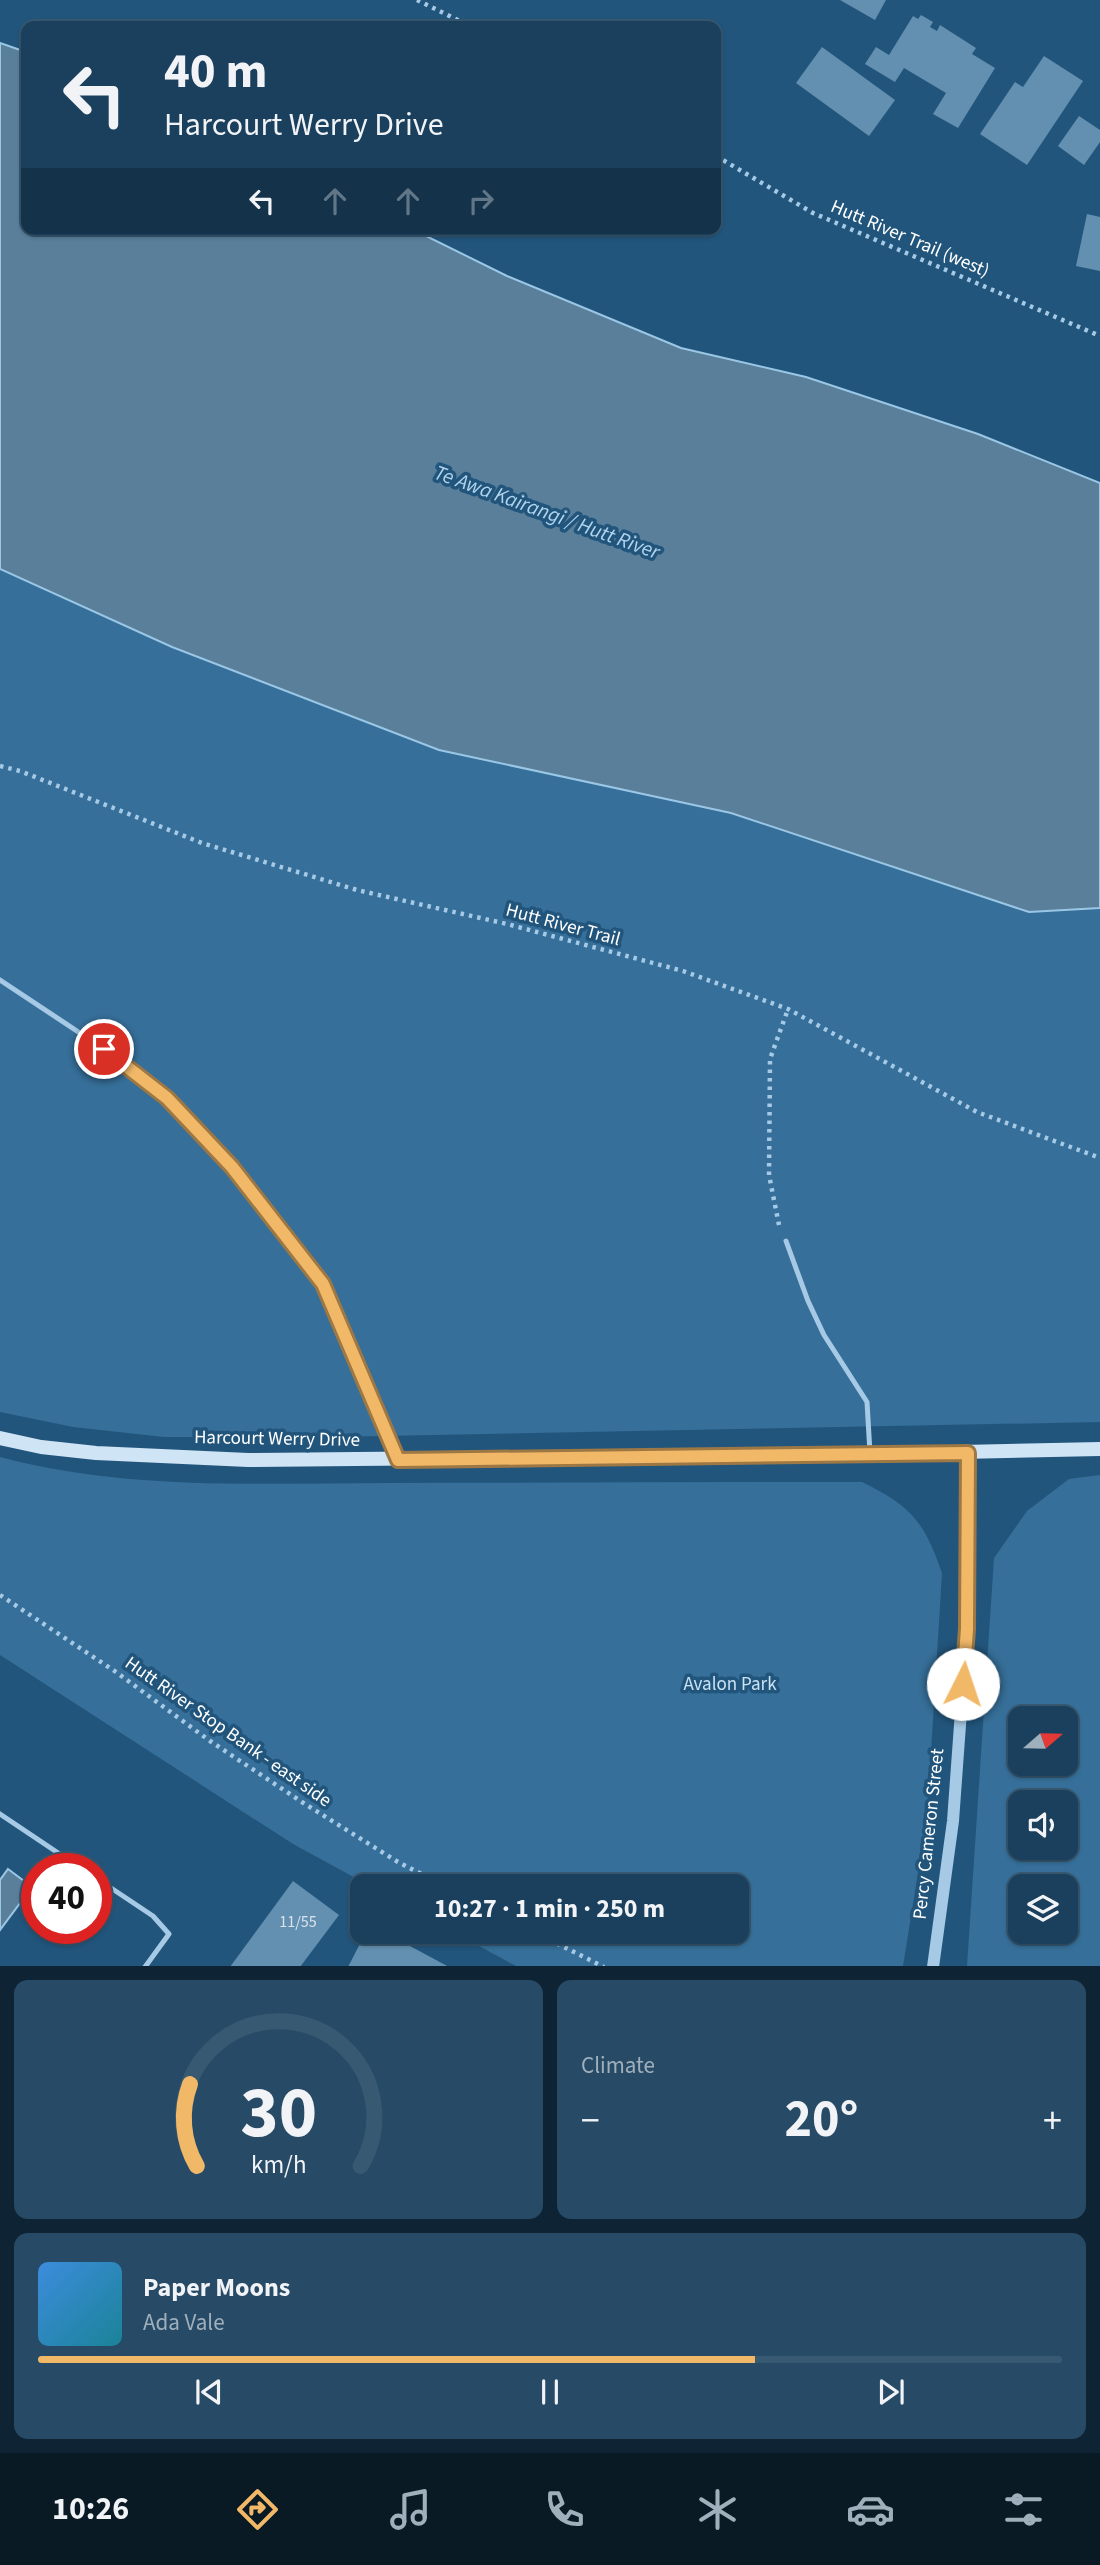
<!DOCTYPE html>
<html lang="en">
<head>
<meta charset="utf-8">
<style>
	:root { --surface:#1a405d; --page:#274b66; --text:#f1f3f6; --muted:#9fafbc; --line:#385972; --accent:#f1b868 }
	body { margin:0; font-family:"Source Sans 3",sans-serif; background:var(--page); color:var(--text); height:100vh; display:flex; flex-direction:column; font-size:26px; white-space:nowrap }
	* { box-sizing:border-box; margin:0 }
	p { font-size:23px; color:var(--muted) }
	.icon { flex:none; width:38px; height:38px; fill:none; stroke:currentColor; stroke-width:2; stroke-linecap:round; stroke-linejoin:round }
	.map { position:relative; height:1966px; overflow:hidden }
	.drawer { display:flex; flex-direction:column; gap:14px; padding:14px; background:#0e2333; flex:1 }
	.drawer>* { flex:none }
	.hud { position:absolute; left:21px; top:21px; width:700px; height:214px; border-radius:14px; box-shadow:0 2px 5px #0004,0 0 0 2px var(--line); background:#1a405d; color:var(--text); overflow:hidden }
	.needle { width:46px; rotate:70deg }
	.fabs { position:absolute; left:1008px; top:1706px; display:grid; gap:14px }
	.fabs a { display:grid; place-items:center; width:70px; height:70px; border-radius:14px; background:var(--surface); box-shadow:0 2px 5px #0004,0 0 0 2px var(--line); font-size:35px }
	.speed { position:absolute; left:21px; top:1853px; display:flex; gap:14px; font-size:35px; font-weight:700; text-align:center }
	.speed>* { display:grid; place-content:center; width:91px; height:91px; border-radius:50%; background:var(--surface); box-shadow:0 2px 5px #0004,0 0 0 2px var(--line); line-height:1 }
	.speed .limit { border:10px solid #d22; background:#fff; color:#111 }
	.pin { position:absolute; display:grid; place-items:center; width:60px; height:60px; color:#fff; margin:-30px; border:4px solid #fff; border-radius:50%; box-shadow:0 2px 7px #0007 }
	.me { position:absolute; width:77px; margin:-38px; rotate:4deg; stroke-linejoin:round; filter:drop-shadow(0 0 5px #0008) }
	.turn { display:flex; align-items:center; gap:24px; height:147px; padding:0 28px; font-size:32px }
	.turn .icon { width:91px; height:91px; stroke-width:2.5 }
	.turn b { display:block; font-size:49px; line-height:60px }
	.lanes { display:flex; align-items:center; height:66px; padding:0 28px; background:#0003; justify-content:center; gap:35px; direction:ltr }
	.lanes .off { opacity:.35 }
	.big { font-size:52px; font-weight:700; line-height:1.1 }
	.drawer .tile { flex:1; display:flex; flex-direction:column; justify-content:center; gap:10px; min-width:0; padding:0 24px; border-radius:14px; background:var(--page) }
	.drawer .dial { align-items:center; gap:0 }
	.dial svg { height:182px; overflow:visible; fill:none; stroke:var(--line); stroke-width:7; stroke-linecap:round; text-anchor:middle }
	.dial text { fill:var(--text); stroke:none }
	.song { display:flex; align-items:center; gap:21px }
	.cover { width:84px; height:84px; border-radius:10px; background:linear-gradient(135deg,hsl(210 70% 55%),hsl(190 70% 35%)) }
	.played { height:7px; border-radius:4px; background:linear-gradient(90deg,var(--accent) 70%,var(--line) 70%) }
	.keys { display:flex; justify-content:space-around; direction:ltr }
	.heat { display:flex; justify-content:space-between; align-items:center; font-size:38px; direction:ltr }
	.drawer .tiles { flex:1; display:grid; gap:14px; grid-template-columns:1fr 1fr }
	.tile:last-child { grid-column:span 2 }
	.trip { position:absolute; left:350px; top:1874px; width:399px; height:70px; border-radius:14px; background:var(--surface); box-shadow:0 2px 5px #0004,0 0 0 2px var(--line); font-weight:700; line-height:70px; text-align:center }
	.tabs { display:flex; height:112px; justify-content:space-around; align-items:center; background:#0a1a25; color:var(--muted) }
	.tabs .icon { width:49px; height:49px }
	.tabs .current { color:var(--accent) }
	.tabs b { font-size:32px; color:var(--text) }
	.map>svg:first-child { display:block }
	.green { fill:#366f99; fill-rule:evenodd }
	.water { fill:#5a7f9b; stroke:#9ac7e6; stroke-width:2 }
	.building { fill:#6390b1 }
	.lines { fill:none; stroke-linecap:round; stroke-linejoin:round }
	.path { stroke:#a6cae5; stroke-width:4.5; stroke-dasharray:3.5 5; stroke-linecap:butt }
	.service { stroke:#a6cae5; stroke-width:5 }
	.tertiary { stroke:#a6cae5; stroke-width:12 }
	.secondary { stroke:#cfe4f5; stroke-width:14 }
	.route-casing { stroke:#9d7844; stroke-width:18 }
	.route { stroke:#f1b868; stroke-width:12 }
	.labels { text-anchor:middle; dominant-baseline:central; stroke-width:7; stroke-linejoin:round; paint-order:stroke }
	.number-label { font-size:16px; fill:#d8e3ec }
	.street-label { font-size:19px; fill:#fff; stroke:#22557c }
	.park-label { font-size:19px; fill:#c9e2f4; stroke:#22557c }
	.water-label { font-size:21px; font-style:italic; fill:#b1d4ed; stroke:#22557c }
</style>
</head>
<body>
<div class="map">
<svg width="1100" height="1967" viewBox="0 0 1100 1967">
	<rect width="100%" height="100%" fill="#22557c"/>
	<g class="green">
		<polygon points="0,569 172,648 439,750 731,813 1029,912 1100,908 1100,1422 331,1437 164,1437 73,1427 0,1412"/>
		<path d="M0,1457C127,1491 260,1483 390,1483C547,1483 705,1482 862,1482C911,1506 924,1521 942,1573L927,1817L903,1966H516L453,1932H737V1886H370L293,1844L0,1655Z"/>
		<path d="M1100,1475V1966H967L994,1558L1027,1511L1069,1479ZM1020,1718H1066V1764H1020ZM1020,1802H1066V1848H1020ZM1020,1886H1066V1932H1020Z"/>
	</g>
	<g class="water">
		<polygon points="0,43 26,52 26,229 412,229 507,276 681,348 806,377 978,434 1100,483 1100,908 1029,912 731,813 439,750 172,647 0,569"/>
		<polygon points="8,1869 32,1887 0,1930 0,1880"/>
	</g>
	<g class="building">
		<polygon points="840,0 886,0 875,20"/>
		<polygon points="921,15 933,22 930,27 937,31 940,25 976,48 972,54 995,68 958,128 933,114 946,93 904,68 895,82 865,64 876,47 889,55 913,16 918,19"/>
		<polygon points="822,47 895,100 869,136 796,83"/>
		<polygon points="1044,56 1083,81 1027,165 980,134 1015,82 1023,87"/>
		<polygon points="1079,116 1100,130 1100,142 1084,165 1058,146"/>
		<polygon points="1087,214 1100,217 1100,271 1076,266"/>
		<polygon points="293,1881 339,1915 300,1967 230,1967"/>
		<polygon points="366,1932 384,1932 449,1967 348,1967"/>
	</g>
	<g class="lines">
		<g class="path">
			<polyline points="417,0 470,26"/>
			<polyline points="716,156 813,213 1100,336"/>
			<polyline points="0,766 20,771 202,843 357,890 507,924 683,971 788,1009 977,1112 1100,1158"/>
			<polyline points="779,1225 769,1175 770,1059 788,1009"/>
			<polyline points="0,1595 116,1672 210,1741 305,1804 398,1862 445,1886"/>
			<polyline points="534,1932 604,1967"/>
		</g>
		<g class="service">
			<polyline points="0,980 104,1049 167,1098 231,1167 323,1284 396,1455"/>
			<polyline points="786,1241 808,1301 824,1335 867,1402 870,1453"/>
			<polyline points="0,1814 82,1869"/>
			<polyline points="96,1878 153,1916 169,1934 145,1967"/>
		</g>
		<polyline class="tertiary" points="933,1967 953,1821 967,1629 968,1453"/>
		<polyline class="secondary" points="0,1438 41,1447 96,1453 248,1460 870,1454 1100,1449"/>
	</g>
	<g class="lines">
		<g class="route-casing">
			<polyline id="route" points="104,1049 167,1098 232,1167 323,1284 398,1460 968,1453 967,1629 963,1684"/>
		</g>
		<use href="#route" class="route"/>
	</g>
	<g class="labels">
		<g class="number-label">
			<text x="298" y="1922">11/55</text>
		</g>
		<g class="street-label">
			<text transform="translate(910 239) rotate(23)">Hutt River Trail (west)</text>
			<text transform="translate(563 925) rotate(15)">Hutt River Trail</text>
			<text transform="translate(277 1439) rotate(1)">Harcourt Werry Drive</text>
			<text transform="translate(228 1732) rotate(35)">Hutt River Stop Bank - east side</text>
			<text transform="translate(929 1834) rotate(-84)">Percy Cameron Street</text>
		</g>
		<g class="park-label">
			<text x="730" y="1684">Avalon Park</text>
		</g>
		<g class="water-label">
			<text transform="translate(547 512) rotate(20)">Te Awa Kairangi / Hutt River</text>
		</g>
	</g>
</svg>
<div class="fabs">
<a><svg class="needle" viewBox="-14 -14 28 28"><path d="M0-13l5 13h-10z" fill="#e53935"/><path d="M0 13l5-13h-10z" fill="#9fafbc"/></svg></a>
<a><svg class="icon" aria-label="sound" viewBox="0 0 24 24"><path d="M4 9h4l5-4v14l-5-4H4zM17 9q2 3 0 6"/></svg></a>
<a><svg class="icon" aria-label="layers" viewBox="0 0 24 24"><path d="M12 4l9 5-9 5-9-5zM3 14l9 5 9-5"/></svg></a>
</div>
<div class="speed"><div class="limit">40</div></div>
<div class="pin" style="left:104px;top:1049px;background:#d93025"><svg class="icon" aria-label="arrive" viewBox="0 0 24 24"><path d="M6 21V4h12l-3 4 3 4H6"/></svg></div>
<svg class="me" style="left:963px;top:1684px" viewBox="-20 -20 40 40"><circle r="19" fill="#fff"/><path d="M0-13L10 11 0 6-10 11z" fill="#f1b868"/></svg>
<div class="trip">10:27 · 1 min · 250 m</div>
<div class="hud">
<div class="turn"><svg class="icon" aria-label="left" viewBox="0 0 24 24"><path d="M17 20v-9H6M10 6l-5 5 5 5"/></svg><div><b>40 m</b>Harcourt Werry Drive</div></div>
<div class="lanes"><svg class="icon" aria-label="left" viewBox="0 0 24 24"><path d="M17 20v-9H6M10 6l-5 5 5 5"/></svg><svg class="icon off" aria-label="ahead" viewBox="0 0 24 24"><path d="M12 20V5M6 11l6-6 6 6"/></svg><svg class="icon off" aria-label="ahead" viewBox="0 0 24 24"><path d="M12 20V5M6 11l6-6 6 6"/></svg><svg class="icon off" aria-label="right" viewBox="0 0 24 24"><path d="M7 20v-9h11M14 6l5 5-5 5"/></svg></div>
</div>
</div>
<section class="drawer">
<div class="tiles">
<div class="tile dial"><svg viewBox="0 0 100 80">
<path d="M14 69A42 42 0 1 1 86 69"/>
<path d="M14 69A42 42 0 0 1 11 33" stroke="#f1b868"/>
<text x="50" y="56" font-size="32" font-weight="700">30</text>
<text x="50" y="72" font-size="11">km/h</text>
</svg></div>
<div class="tile"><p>Climate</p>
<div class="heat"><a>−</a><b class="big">20°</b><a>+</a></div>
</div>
<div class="tile">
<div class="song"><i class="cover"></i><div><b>Paper Moons</b><p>Ada Vale</p></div></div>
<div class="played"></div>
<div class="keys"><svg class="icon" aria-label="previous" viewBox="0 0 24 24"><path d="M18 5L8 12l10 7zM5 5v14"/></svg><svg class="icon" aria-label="pause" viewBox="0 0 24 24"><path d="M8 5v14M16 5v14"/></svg><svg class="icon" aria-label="next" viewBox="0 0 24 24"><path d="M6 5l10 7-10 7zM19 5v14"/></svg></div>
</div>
</div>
</section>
<nav class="tabs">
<b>10:26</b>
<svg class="icon current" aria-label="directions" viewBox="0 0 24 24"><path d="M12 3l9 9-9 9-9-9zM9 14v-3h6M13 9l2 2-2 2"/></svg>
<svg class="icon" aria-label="music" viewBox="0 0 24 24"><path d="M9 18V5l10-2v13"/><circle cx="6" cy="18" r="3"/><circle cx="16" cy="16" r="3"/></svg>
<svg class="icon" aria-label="phone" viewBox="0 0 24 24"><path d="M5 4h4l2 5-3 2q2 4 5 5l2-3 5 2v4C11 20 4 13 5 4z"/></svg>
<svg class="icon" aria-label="climate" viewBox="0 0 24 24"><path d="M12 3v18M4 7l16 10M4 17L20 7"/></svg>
<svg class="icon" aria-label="car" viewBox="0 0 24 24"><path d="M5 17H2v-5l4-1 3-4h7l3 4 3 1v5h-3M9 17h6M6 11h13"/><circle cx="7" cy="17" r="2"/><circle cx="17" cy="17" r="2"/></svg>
<svg class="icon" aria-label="filters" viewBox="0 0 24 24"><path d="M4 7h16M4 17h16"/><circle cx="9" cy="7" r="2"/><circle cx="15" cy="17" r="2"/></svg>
</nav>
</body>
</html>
